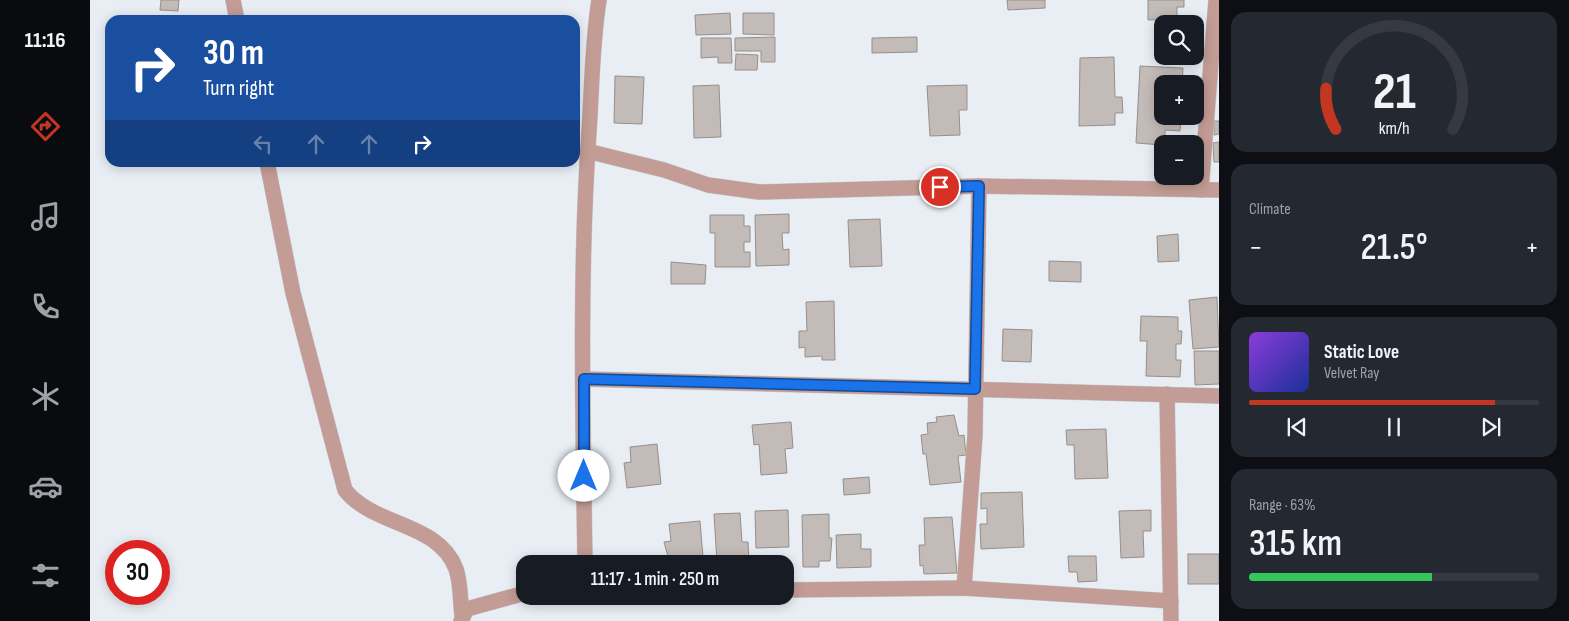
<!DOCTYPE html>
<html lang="en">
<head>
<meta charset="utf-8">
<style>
	:root { --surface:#171b24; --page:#242831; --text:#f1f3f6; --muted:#9ea1a6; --line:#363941; --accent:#c33722 }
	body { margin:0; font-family:"Sofia Sans Condensed",sans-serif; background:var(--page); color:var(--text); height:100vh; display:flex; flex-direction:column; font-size:19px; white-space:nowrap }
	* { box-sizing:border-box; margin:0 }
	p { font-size:16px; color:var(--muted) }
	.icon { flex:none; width:28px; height:28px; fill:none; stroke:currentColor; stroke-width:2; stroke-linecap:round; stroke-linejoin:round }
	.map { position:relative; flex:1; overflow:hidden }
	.sheet { display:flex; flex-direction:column; gap:12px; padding:12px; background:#0d0f14; width:350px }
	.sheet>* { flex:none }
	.hud { position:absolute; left:15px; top:15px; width:475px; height:152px; border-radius:15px; box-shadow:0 2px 12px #0003; background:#1a4fa0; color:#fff; overflow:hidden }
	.controls { position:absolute; left:1064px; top:15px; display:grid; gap:10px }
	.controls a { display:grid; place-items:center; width:50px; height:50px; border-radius:10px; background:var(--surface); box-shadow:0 2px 12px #0003; font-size:25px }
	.speed { position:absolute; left:15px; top:540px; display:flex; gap:10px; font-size:25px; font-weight:700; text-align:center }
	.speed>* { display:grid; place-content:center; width:65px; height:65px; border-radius:50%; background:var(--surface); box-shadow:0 2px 12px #0003; line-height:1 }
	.speed .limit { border:8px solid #d22; background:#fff; color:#111 }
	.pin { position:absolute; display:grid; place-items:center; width:42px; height:42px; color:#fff; margin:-21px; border:2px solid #fff; border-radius:50%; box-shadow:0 1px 5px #0007 }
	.me { position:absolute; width:55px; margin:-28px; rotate:0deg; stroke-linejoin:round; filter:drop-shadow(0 0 4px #0008) }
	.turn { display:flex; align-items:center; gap:18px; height:105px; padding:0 15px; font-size:22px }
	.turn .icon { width:65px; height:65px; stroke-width:2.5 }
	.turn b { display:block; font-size:35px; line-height:42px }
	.lanes { display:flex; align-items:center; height:48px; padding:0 15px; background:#0003; justify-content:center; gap:25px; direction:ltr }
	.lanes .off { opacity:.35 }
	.big { font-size:38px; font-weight:600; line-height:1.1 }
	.sheet .tile { flex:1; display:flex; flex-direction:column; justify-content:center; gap:8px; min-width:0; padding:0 18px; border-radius:15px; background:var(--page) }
	.sheet .dial { align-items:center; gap:0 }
	.dial svg { height:130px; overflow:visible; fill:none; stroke:var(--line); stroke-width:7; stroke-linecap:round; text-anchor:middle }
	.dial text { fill:var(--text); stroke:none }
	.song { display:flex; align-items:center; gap:15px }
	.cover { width:60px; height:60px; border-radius:8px; background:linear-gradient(135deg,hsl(270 70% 55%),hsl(230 70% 35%)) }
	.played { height:5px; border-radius:2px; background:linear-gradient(90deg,var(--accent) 85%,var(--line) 85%) }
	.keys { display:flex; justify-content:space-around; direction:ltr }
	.heat { display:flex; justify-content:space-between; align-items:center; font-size:28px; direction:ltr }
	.charge { height:8px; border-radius:4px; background:linear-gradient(90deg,#34c759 63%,var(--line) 0) }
	.trip { position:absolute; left:426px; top:555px; width:278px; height:50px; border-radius:15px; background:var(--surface); box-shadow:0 2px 12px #0003; font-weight:600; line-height:50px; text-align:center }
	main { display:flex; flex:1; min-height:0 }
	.dock { display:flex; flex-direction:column; width:90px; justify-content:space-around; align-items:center; background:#090b0e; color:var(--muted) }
	.dock .icon { width:35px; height:35px }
	.dock .on { color:var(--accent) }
	.dock b { font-size:22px; color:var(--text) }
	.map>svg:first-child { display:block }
	.building { fill:#c3bbb7; stroke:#968f8a }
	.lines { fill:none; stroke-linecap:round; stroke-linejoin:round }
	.street-casing { stroke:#c5cad0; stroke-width:16 }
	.street { stroke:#c29c95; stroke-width:15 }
	.route-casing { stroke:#114b97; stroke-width:12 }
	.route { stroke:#1a73e8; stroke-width:9 }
</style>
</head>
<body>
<main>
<nav class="dock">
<b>11:16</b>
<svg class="icon on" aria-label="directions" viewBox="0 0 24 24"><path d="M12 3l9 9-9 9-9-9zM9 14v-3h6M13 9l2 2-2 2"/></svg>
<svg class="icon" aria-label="music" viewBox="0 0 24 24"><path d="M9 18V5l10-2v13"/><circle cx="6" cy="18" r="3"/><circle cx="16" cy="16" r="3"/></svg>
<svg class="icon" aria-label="phone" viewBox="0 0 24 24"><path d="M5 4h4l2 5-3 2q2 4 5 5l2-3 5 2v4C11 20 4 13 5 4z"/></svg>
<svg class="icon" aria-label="climate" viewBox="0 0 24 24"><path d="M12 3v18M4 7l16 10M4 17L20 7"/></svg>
<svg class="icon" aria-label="car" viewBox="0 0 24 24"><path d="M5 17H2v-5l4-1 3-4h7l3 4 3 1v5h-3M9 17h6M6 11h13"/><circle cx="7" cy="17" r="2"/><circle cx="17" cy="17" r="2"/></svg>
<svg class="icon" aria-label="filters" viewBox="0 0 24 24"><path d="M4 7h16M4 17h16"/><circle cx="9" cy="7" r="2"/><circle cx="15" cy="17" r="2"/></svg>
</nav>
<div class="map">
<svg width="1129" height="621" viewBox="0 0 1129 621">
	<rect width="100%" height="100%" fill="#e9eef5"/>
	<g class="building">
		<polygon points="71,0 89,0 88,11 70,10"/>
		<polygon points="917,0 955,0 955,8 918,10"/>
		<polygon points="1058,0 1094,0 1094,7 1087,7 1087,19 1058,20"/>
		<polygon points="640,13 641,34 606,35 605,15"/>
		<polygon points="653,13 684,13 684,35 653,34"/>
		<polygon points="685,37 685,62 671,62 671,51 645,51 645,38"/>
		<polygon points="827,37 827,52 782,53 782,38"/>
		<polygon points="611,38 641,38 642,63 628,63 628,57 611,58"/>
		<polygon points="646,54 668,55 667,70 645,70"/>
		<polygon points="1024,57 1025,97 1032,97 1033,113 1025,113 1025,125 989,126 990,58"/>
		<polygon points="1050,66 1093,68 1092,84 1072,84 1072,116 1091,116 1090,131 1075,130 1075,144 1072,145 1046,143"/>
		<polygon points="525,76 554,77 552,124 524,123"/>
		<polygon points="629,85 631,137 604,138 603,86"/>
		<polygon points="877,85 877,110 869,110 870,135 840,136 837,86"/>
		<polygon points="1124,121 1129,121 1129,134 1124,135"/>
		<polygon points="1129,142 1129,162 1124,162 1123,143"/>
		<polygon points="699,214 699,233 692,233 693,250 699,249 699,265 666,266 665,215"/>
		<polygon points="620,215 654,215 654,226 660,226 660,242 654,242 654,252 660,252 660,267 625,267 625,233 620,233"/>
		<polygon points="790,219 792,266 760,267 758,220"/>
		<polygon points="1088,234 1089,261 1068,262 1067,236"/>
		<polygon points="959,261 991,262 991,282 959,281"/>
		<polygon points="581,262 616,265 615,284 581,284"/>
		<polygon points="1127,297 1129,347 1103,349 1099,300"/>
		<polygon points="744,301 745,360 732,360 732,356 715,357 715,347 709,348 709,331 717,331 716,302"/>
		<polygon points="1051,316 1088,317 1088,331 1092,331 1091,344 1086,344 1086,360 1091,360 1090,377 1056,376 1057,341 1050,341"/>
		<polygon points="913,329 942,330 941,362 912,361"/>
		<polygon points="1104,351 1129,351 1129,384 1105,385"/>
		<polygon points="864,415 869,436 874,435 876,455 868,456 871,482 840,485 836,454 833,454 831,435 838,434 837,423 847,422 846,417"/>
		<polygon points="701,422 703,448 695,449 697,473 671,475 669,444 664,445 662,425"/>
		<polygon points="1016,429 1018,478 985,479 984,445 977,445 976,430"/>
		<polygon points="567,444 571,484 537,488 534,463 541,462 540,447"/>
		<polygon points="779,477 780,493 754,495 753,479"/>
		<polygon points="932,492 934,547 891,549 890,524 897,524 897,508 891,509 891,493"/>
		<polygon points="698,510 699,547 666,548 665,511"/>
		<polygon points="1061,510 1061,531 1053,531 1054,557 1031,558 1029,511"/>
		<polygon points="650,513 652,542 658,542 659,561 627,563 624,514"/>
		<polygon points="739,514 739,538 742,538 740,561 729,561 729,567 713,567 712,515"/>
		<polygon points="862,517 867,573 834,574 833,565 830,566 829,545 835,545 834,518"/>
		<polygon points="610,521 613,557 597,558 597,564 580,564 574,542 581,541 579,524"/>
		<polygon points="771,534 771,549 781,549 781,567 747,568 746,535"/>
		<rect x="1098" y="554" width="31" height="30"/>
		<polygon points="978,556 1006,556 1007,581 988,582 987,572 979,572"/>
	</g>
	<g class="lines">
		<g class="street-casing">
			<g id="street">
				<polyline points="143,0 147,20"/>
				<polyline points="497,151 574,170 618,185 669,192 889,186 1129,190"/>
				<path d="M177,162L203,293L255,490C284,527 349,522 366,569C371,583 370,601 372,615"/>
				<polyline points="1111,190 1126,0"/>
				<polyline points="494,379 1129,396"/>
				<polyline points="1077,394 1081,621"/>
				<path d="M495,564C493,420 489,275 499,132C502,88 502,44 509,0"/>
				<polyline points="874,588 885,435 889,186"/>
				<polyline points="695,590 874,588 1081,601"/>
				<polyline points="371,621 377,609 435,593"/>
			</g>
		</g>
		<use href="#street" class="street"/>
	</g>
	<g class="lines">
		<g class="route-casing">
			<polyline id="route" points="494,476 494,379 885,389 889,186 850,187"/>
		</g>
		<use href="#route" class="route"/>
	</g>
</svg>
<div class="controls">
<a><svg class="icon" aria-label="search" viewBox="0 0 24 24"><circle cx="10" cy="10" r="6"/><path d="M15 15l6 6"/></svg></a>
<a>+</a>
<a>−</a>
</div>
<div class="speed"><div class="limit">30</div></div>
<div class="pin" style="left:850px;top:187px;background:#d93025"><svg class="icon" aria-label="arrive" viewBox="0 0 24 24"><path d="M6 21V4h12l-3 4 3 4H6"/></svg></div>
<svg class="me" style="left:494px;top:476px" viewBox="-20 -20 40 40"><circle r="19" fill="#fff"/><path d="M0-13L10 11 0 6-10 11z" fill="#1a73e8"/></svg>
<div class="trip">11:17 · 1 min · 250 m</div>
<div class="hud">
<div class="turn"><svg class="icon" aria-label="right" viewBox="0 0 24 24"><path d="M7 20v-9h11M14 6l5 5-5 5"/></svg><div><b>30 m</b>Turn right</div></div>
<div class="lanes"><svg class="icon off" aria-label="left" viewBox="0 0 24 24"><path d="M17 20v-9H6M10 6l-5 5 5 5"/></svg><svg class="icon off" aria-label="ahead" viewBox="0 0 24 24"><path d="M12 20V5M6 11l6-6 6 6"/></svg><svg class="icon off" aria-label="ahead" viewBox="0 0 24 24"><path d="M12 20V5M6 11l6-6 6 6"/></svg><svg class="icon" aria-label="right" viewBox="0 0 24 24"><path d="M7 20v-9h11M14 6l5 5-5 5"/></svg></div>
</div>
</div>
<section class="sheet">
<div class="tile dial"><svg viewBox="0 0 100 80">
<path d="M14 69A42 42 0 1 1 86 69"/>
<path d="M14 69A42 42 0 0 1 8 44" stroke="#c33722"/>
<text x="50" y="56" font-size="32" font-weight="700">21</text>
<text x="50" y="72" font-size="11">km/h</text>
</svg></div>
<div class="tile"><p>Climate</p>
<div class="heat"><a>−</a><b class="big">21.5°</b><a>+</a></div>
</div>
<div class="tile">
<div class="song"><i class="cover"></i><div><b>Static Love</b><p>Velvet Ray</p></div></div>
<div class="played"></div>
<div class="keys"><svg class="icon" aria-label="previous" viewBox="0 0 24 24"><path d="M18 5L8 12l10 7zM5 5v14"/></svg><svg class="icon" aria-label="pause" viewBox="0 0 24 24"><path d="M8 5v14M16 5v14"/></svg><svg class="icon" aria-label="next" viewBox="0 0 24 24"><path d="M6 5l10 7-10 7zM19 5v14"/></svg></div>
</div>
<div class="tile"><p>Range · 63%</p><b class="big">315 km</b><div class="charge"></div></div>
</section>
</main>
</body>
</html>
